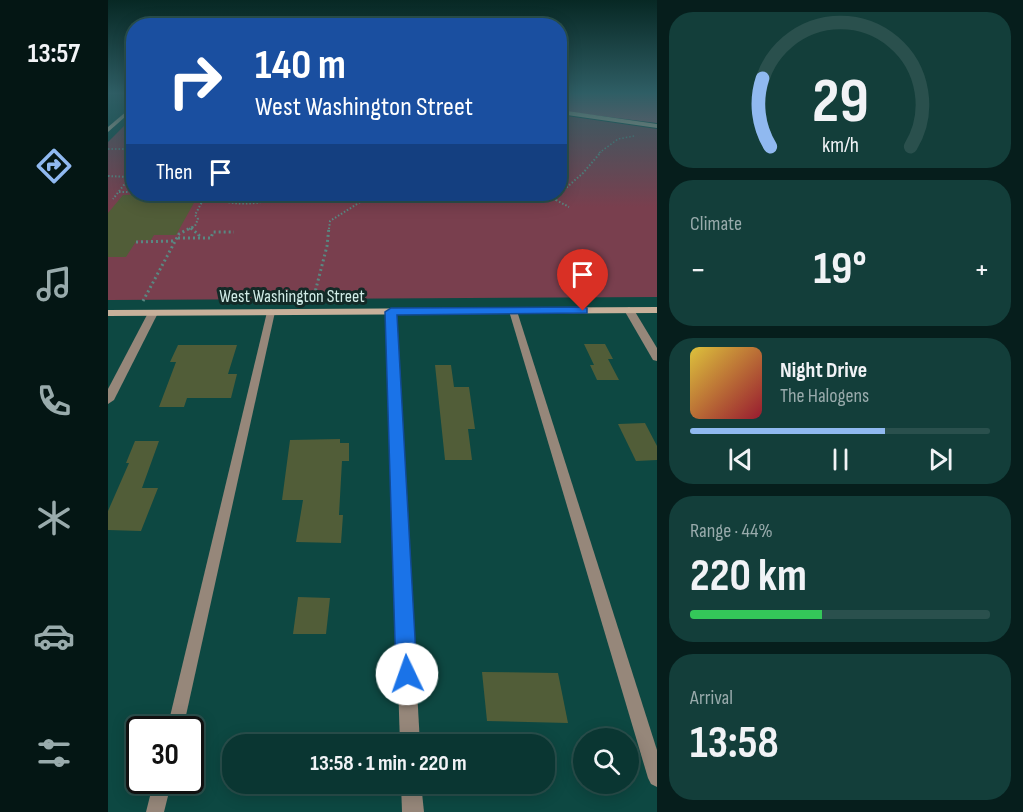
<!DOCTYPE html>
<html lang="en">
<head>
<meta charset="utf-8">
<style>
	:root { --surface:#0a3632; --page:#133e3a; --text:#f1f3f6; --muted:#99abac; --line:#2a504d; --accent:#90b9f0 }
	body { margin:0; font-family:"Sofia Sans Condensed",sans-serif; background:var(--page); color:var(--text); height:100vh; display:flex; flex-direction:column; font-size:22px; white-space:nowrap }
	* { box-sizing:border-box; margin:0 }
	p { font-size:20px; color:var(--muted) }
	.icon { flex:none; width:33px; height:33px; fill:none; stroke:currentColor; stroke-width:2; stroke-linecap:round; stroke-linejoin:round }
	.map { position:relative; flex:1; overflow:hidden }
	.drawer { display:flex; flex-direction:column; gap:12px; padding:12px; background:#061e1c; width:366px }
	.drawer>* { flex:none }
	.hud { position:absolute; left:18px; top:18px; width:441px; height:183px; border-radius:24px; box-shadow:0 3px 15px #0003,0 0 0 2px var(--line); background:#1a4fa0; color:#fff; overflow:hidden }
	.controls { position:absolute; left:465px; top:728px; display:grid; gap:12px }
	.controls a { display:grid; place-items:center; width:66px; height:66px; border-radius:50%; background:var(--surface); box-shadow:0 3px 15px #0003,0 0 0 2px var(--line); font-size:30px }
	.speed { position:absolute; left:18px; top:716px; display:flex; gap:12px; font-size:30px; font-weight:700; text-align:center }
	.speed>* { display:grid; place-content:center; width:78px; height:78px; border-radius:50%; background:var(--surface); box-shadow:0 3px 15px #0003,0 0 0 2px var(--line); line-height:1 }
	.speed .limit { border:3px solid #111; border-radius:9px; background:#fff; color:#111 }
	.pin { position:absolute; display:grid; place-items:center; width:51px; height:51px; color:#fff; margin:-62px -26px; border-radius:50% 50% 50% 0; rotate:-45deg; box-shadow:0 0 6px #0007 }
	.pin .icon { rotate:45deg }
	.me { position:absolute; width:66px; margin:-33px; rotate:357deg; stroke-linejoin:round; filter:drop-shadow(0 0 4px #0008) }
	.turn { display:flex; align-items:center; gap:21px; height:126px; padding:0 30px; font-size:27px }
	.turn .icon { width:78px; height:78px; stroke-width:2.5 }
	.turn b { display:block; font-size:42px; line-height:51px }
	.then { display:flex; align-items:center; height:57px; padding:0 30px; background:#0003; gap:12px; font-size:22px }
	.big { font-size:45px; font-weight:700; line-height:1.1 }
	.drawer .tile { flex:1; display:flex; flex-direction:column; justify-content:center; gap:9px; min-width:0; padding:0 21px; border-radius:24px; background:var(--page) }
	.drawer .dial { align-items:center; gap:0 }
	.dial svg { height:156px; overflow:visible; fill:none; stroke:var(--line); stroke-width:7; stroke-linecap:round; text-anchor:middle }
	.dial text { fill:var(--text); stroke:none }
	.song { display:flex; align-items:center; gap:18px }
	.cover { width:72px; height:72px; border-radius:9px; background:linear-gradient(135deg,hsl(50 70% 55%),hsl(350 70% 35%)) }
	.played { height:6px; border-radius:3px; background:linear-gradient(90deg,var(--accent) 65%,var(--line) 65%) }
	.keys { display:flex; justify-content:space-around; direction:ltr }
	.heat { display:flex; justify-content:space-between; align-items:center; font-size:33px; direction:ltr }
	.charge { height:9px; border-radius:4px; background:linear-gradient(90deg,#34c759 44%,var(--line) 0) }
	.trip { position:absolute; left:114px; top:734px; width:333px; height:60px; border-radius:24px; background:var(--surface); box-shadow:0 3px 15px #0003,0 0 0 2px var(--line); font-weight:700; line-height:60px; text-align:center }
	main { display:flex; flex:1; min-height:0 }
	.tab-bar { display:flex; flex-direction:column; width:108px; justify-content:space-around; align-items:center; background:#041614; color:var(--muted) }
	.tab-bar .icon { width:42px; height:42px }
	.tab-bar .current { color:var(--accent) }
	.tab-bar b { font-size:27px; color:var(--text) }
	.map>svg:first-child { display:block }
	.green { fill:#793f4e }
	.forest { fill:#a65b6f }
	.building { fill:#515d38 }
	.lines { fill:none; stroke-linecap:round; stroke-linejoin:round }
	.path-far2 { stroke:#598882; stroke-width:1.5; stroke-dasharray:1.5 2; stroke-linecap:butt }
	.path-far1 { stroke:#598882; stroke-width:2; stroke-dasharray:1.5 2; stroke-linecap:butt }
	.path { stroke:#598882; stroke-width:3; stroke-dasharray:2 3; stroke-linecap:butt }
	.lane { fill:#96877a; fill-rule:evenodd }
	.street { fill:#96877a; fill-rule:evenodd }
	.secondary { fill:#c7b09a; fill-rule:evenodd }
	.route { fill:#1a73e8; stroke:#114b97; stroke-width:1.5 }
	.labels { text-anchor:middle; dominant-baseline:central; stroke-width:6; stroke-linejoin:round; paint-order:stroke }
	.street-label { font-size:18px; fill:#d1ece7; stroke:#132a27 }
</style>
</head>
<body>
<main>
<nav class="tab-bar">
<b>13:57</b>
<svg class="icon current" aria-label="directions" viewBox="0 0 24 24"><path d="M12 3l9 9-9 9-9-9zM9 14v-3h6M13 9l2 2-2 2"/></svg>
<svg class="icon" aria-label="music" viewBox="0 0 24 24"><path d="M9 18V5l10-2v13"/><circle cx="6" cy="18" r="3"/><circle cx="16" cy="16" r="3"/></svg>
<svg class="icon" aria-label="phone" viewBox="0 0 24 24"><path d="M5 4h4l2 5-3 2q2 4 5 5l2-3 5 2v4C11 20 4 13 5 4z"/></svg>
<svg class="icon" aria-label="climate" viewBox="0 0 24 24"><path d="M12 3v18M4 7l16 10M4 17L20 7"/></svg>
<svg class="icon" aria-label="car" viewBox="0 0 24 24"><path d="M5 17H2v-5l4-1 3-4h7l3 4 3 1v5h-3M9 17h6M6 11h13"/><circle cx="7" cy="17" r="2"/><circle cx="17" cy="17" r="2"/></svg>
<svg class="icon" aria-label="filters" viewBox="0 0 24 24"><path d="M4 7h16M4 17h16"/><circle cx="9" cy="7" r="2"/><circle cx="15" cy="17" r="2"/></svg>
</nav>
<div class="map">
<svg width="549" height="812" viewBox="0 0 549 812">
	<rect width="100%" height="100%" fill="#0d4842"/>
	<polygon class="green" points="452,115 549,129 549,297 0,300 0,142 25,117 26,194 452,194"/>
	<polygon class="forest" points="452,93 549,93 549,123 452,111"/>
	<g class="building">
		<polygon points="84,194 80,201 87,201 68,235 46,235 43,240 29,240 18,257 0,257 0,213 15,195"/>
		<polygon points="476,344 497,344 505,359 500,359 511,380 489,380 482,365 486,365"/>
		<polygon points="70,345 129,345 120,374 129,374 123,398 79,398 76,407 51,407 68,362 62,362"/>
		<polygon points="327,365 343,365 346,387 361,387 367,429 360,429 364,460 337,460"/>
		<polygon points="537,423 549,446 549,460 528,461 510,424"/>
		<polygon points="232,439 232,443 241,443 241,461 234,461 231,515 235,515 233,543 188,542 195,500 174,500 182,440"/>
		<polygon points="27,441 51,441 34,488 50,488 33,531 0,530 0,511 21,463 18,463"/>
		<polygon points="190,597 222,598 218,634 185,634"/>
		<polygon points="374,672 450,673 460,723 379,721"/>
	</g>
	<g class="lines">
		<g class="path-far2">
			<polyline points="0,149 26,149"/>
			<polyline points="491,153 510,139 526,136"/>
		</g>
		<g class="path-far1">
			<polyline points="0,176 22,177 5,199"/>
			<polyline points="11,192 26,192"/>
			<path d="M106,194L111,200C135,207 159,203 182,194"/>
			<polyline points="294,194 326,201 448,200 450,195 475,173 493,152"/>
			<polyline points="448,200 461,207"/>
			<polyline points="81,229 87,226 90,219 87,215 95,200 92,194"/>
			<polyline points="221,229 222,221 265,194"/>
		</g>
		<g class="path">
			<polyline points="83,228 91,235 90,238"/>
			<polyline points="70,238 103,238 105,232 126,232"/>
			<polyline points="28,242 67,241"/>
			<polyline points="205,300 219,246 221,227"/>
			<polyline points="35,301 71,234 84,227"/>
		</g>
		<g class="lane">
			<polygon points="405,308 409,311 549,750 549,787 543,784 540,778 401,311"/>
			<polygon points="163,309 167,312 75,729 59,729 159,312"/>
			<polygon points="46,780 64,780 56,812 38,812"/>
		</g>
		<g class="street">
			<polygon points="521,307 526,310 549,348 549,361 545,360 516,310"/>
			<polygon points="283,309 288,312 312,744 292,744 278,312"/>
			<polygon points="45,310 50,313 6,400 0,404 0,389 40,313"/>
			<polygon points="293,783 313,783 316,812 294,812"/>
		</g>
		<g class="secondary">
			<polygon points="26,105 26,109 0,132 0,127"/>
			<polygon points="452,110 549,124 549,128 452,114"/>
			<polygon points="549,307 549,313 0,316 0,310"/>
		</g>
	</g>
	<linearGradient id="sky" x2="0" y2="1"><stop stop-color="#072824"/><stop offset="0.45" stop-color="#2f5e65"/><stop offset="1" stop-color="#2f5e65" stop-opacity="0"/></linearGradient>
	<rect width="549" height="207" fill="url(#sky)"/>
	<polygon class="route" points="475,307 479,308 479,313 289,315 309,674 306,681 299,684 291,681 288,674 277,312 283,308"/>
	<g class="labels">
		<g class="street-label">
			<text x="184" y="296">West Washington Street</text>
		</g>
	</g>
</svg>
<div class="controls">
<a><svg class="icon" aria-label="search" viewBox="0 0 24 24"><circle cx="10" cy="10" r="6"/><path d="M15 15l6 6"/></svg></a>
</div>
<div class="speed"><div class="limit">30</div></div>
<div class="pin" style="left:475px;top:311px;background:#d93025"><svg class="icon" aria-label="arrive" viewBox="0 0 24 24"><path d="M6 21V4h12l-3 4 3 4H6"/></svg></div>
<svg class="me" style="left:299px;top:674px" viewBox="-20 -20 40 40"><circle r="19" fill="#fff"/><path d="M0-13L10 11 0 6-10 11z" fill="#1a73e8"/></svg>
<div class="trip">13:58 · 1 min · 220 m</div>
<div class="hud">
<div class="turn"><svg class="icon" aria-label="right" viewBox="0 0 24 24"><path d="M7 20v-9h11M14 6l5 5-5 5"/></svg><div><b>140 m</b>West Washington Street</div></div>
<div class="then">Then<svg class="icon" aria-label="arrive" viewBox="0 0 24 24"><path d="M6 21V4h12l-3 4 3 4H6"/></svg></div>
</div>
</div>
<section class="drawer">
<div class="tile dial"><svg viewBox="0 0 100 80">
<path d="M14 69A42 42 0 1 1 86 69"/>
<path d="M14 69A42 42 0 0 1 10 34" stroke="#90b9f0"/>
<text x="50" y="56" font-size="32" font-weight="700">29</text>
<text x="50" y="72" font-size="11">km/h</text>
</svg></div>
<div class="tile"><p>Climate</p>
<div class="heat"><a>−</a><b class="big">19°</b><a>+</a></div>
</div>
<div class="tile">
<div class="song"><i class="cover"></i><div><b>Night Drive</b><p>The Halogens</p></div></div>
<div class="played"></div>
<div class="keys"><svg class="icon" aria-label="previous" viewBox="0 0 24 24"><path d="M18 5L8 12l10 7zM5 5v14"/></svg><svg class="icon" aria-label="pause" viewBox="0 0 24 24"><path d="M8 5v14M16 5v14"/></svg><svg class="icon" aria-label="next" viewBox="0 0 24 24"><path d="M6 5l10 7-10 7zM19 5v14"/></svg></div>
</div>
<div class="tile"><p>Range · 44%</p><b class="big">220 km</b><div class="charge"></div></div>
<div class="tile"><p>Arrival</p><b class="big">13:58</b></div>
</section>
</main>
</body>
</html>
